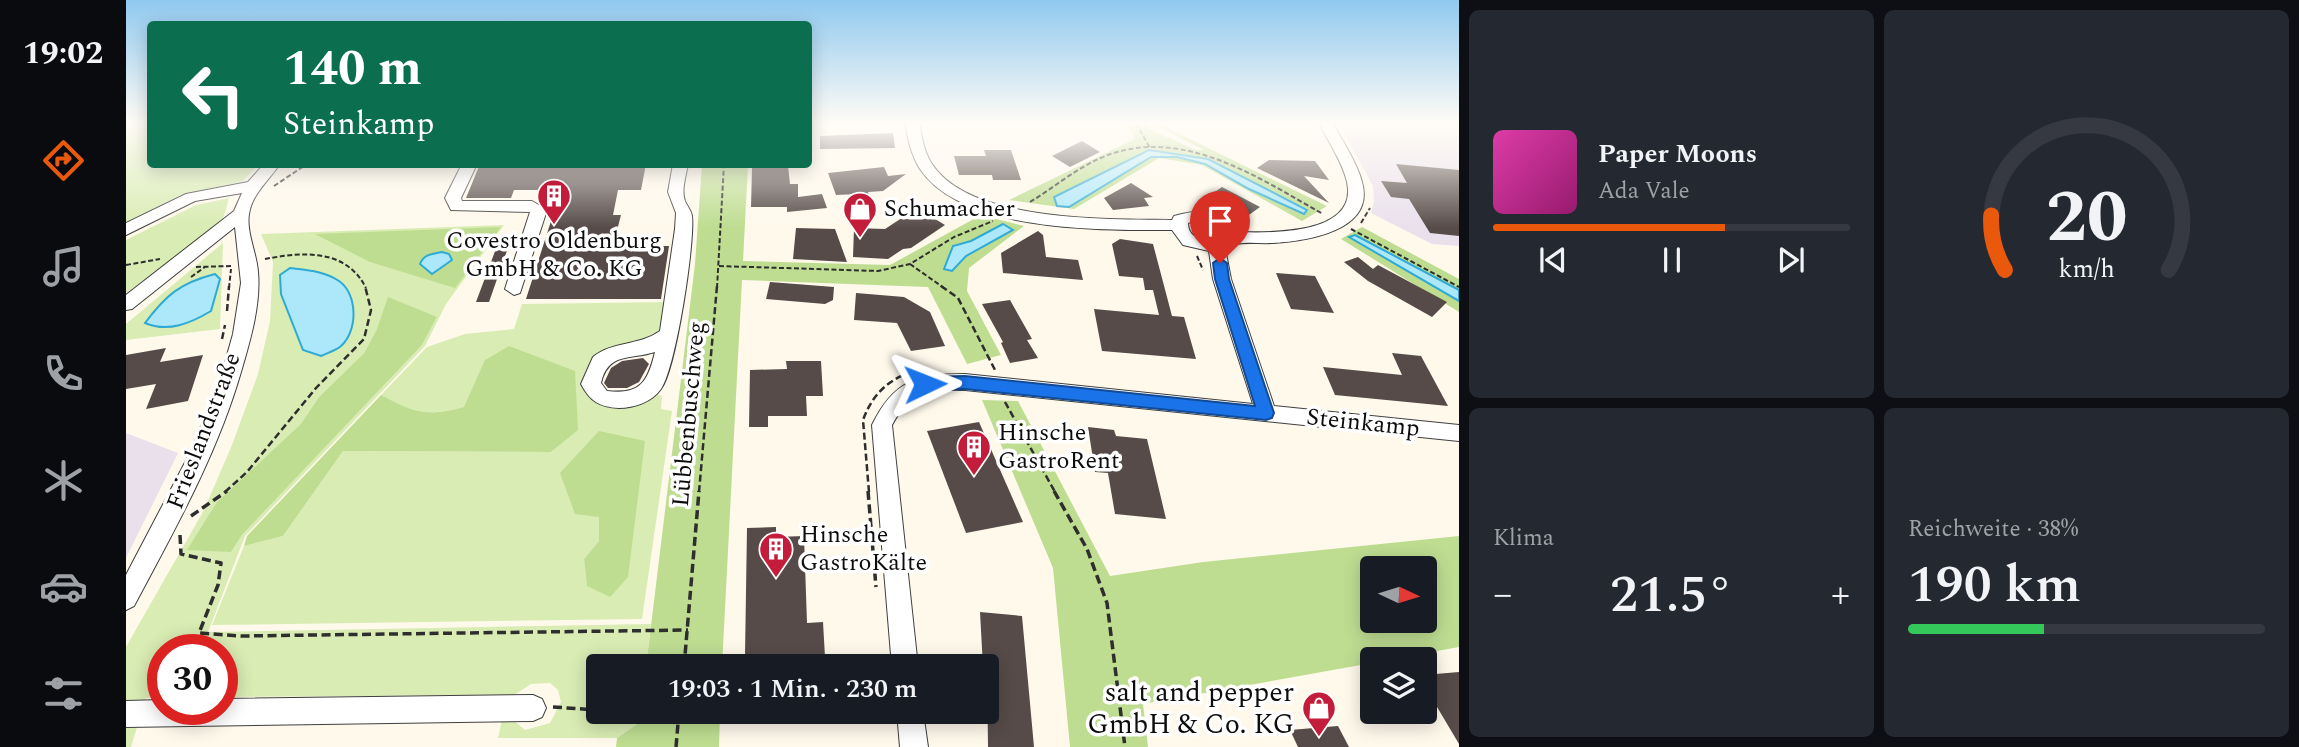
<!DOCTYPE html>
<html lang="de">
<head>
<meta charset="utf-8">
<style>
	:root { --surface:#171b24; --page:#242831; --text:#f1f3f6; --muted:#9ea1a6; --line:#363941; --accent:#ea580c }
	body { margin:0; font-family:Spectral,serif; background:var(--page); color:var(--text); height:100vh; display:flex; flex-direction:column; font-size:26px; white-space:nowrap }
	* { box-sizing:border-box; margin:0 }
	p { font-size:23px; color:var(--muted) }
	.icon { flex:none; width:38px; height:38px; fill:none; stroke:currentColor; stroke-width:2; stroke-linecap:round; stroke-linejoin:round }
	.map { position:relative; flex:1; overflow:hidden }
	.side { display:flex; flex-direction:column; gap:10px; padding:10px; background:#0d0f14; width:840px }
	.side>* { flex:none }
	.hud { position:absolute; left:21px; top:21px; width:665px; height:147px; border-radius:7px; box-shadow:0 4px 18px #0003; background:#0b6e4f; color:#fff; overflow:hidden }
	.needle { width:46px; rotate:94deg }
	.tools { position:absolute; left:1234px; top:556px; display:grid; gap:14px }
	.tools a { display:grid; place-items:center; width:77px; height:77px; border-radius:7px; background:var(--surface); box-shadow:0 4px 18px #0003; font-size:35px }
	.speed { position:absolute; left:21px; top:634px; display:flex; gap:14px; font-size:35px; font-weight:700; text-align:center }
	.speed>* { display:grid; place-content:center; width:91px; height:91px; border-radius:50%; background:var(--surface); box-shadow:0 4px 18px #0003; line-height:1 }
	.speed .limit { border:10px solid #d22; background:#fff; color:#111 }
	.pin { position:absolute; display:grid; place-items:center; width:60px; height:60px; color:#fff; margin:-72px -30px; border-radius:50% 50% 50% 0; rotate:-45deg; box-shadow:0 0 7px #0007 }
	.pin .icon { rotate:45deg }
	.me { position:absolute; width:77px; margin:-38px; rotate:88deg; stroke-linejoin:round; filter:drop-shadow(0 0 5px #0008) }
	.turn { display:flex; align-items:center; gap:24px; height:147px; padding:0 21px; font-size:32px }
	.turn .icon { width:91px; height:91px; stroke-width:2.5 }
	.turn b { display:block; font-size:49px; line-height:60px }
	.big { font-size:52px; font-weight:600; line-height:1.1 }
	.side .widget { flex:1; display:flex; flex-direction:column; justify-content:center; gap:10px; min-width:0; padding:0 24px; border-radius:10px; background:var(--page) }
	.side .dial { align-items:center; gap:0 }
	.dial svg { height:182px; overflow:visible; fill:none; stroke:var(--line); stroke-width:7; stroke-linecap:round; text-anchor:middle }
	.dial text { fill:var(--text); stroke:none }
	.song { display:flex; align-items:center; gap:21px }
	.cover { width:84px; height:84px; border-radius:10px; background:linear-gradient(135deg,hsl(320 70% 55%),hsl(320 70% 35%)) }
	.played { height:7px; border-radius:4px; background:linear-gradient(90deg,var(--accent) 65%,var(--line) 65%) }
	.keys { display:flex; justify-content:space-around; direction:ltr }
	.heat { display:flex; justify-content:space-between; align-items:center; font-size:38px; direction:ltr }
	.charge { height:10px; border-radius:5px; background:linear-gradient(90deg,#34c759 38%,var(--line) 0) }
	.side .tiles { flex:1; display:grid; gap:10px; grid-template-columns:repeat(2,1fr) }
	.trip { position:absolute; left:460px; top:654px; width:413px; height:70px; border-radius:7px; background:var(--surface); box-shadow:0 4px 18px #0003; font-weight:600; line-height:70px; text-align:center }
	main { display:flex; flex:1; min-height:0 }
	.menu { display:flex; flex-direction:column; width:126px; justify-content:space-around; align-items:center; background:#090b0e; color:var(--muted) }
	.menu .icon { width:49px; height:49px }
	.menu .on { color:var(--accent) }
	.menu b { font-size:32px; color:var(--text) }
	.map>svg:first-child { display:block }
	.industrial { fill:#e9e0ec }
	.green { fill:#d8ecb3; fill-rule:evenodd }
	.forest { fill:#bedd91; fill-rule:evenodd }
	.water { fill:#ade8fa; stroke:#2faad5; stroke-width:2 }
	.building { fill:#564b48 }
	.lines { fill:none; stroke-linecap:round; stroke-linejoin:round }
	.minor-casing { stroke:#3f3f3f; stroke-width:2 }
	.path-far2 { stroke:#2e2e2e; stroke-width:2; stroke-dasharray:5 2.5; stroke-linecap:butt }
	.path-far1 { stroke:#2e2e2e; stroke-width:2.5; stroke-dasharray:7 3.5; stroke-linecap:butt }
	.path { stroke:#2e2e2e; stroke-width:3.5; stroke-dasharray:9 4.5; stroke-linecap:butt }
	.minor { fill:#fff; fill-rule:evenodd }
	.route { fill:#1a73e8; stroke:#114b97; stroke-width:2 }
	.labels { text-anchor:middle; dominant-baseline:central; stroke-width:7; stroke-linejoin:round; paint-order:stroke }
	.poi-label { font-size:24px; fill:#0c0c0c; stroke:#fff; text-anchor:start }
	.street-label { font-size:24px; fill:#0c0c0c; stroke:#fff }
	.near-poi-label { font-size:28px; fill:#0c0c0c; stroke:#fff; text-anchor:end }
</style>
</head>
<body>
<main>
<nav class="menu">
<b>19:02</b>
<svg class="icon on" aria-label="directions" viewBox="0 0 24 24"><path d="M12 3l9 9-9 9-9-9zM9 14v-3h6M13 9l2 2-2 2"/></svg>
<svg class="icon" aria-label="music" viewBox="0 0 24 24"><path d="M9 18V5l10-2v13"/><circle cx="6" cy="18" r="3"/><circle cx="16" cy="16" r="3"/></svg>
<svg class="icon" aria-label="phone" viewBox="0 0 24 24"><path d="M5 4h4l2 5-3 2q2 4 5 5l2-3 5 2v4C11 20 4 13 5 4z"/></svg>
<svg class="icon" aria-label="climate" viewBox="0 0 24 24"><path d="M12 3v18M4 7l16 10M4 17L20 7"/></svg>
<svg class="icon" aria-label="car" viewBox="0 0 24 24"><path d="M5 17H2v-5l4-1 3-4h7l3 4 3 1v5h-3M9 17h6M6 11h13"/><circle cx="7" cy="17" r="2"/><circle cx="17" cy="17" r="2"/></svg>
<svg class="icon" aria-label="filters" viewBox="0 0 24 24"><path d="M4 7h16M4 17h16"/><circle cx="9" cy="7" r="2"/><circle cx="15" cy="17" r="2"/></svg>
</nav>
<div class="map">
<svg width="1333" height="747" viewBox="0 0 1333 747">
	<rect width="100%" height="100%" fill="#fff9ec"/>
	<g class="industrial">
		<polygon points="1213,123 1333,123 1333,246 1306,244 1245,213 1248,201 1247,186"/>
		<polygon points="0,433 52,453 0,558"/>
	</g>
	<g class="green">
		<polygon points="0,123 24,123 24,164 132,165 117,181 54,195 0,223"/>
		<polygon points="103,198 96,223 0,293 0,240 70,205"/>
		<path d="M378,225L320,304L299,346L119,536L82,632L525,624L520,667H472V712H515L514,722L491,738H372L376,720H387L399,730L424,723L435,702L432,690L424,683L405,684L388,695L96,697V649H37V697L20,698L5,747H0V647L78,510L106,445L132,374L144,321L147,262L135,234ZM311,317L296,345L116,535L105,552L91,502L176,424L193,397L238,353L251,329Z"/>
		<polygon points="97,243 94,329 0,340 0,324"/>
		<path d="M544,302L535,332C527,336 519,341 510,344C503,346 495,344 488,346C467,351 459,367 456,387C477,417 500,411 528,393L536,396L535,409L546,411L516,619L86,625L118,546L157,536L217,451L425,452L451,430L448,371L347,391L339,407C301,416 288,414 255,395L301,347L339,334L388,329L396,304ZM473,517L484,597L461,585L458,559L473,541Z"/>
		<polygon points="596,660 744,667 596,667"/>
	</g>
	<g class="forest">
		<path d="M1001,123H1021L1023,129L1070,150H1078L1033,127L1031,123H1036L1037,126L1201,206L1176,221L1076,165L1033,158L948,209L883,200L1009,139ZM1023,150C1092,158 1121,175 1178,214L1123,189L1078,164L1051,157H1025L943,207L931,206L928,198Z"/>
		<path d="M576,165H622L617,261L764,265L855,215L898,226L843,268L841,291L875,355L841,364L802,287L616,280L596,667H520L569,264ZM877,224L886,230L819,269L827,246L845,241Z"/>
		<polygon points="375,227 329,288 244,262 189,234"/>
		<polygon points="1236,227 1333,279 1333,290 1230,235 1224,238 1333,301 1333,312 1215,239"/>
		<polygon points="262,297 311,317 296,345 116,535 105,552 61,550 91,502 175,424 193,397 238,353 251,329"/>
		<path d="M383,346L449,371L452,430L425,452L217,451L157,536L118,546L121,536L255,395C288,413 301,417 338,407L359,360Z"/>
		<path d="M856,400L892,401L984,576L1077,562L1333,536V647L1262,660H1246V663L1017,704L1022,747H944L927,568ZM1246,569H1298V621H1246Z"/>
		<polygon points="473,431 519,441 502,577 484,597 461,586 458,559 473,541 473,517 449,514 434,473"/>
		<polygon points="515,712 594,712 593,747 490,747 491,738 514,722"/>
	</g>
	<g class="water">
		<polygon points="1023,150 1082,159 1181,210 1178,214 1123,189 1079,164 1051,157 1025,157 943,207 931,206 928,197"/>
		<polygon points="877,224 887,230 840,256 826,271 818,269 827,246 845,241"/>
		<polygon points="1229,235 1333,290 1333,301 1223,237"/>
		<path d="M316,252L323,254L326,260L306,274L294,264C298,254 306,254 316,252Z"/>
		<path d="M164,268C180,270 199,271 213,281C232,294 232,331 215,346C211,350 201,353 195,356L177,350L155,294L154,275Z"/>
		<path d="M89,274L94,279L85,311C65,323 42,333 19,323C40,295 54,283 89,274Z"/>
	</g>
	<g class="building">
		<polygon points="767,133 769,148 694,149 694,136"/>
		<polygon points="956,141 974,152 944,167 926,156"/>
		<polygon points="858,150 885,150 895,180 867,180 866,175 833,175 828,156 860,156"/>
		<polygon points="1143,160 1189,161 1203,180 1178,176 1203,203 1131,168"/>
		<polygon points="354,164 520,164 515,190 492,190 487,215 495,215 487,246 543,246 535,299 400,299 435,190 388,190 385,198 340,198"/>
		<polygon points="1270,164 1333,170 1333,236 1304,233 1283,199 1265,197 1255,181 1281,183"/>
		<polygon points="649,166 662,166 664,184 672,184 672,197 696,194 701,208 661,212 661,207 625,207 626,168"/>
		<polygon points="758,167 762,176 780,174 757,191 742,192 744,200 731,194 710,195 702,173"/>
		<polygon points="1005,183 1027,197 1018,198 1023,206 987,210 978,198"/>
		<polygon points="1096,187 1134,207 1120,217 1083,196"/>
		<polygon points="791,208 819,225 785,248 777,249 762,259 727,257 728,228 759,229"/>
		<polygon points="670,228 709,229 721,262 667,259"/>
		<polygon points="912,231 917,235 920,257 952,260 957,280 877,273 875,253"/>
		<polygon points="374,238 384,242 363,302 350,302"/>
		<polygon points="994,239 1027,244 1046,316 1058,317 1070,359 976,351 968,309 1033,315 1027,290 1019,290 1017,278 993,276 986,244"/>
		<polygon points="1232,257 1247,269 1252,265 1321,302 1306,317 1242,281 1218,262"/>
		<polygon points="1150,273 1189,276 1208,313 1165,309"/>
		<polygon points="644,282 708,287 707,300 699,304 640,299"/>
		<polygon points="730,293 778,297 804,312 819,346 785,351 771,323 728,320"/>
		<polygon points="884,300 906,339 901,340 912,358 884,363 875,343 877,342 856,304"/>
		<polygon points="40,348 34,362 77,355 62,401 20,409 30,384 0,389 0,355"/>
		<polygon points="1266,353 1295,356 1322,406 1209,395 1197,367 1276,375"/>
		<polygon points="517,358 523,364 513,382 501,388 482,388 478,383 485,368 496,361"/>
		<polygon points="660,361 695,361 697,396 680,396 681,416 642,416 642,427 623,427 624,370 661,369"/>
		<polygon points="853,422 897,522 840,533 801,431"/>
		<polygon points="962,427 988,430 990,436 1021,439 1040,519 989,514 982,473 969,472"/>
		<polygon points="650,527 650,537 678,536 681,623 697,622 699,657 652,658 652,655 619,655 621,528"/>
		<polygon points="854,612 896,616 908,747 862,747 861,667 857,667"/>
		<polygon points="1333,672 1333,744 1298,685 1298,675"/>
		<polygon points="1212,726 1223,747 1172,747 1164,730"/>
	</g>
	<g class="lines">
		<g class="minor-casing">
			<g id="minor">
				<path d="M779,123H793C796,137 798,152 806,164C844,223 984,219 1046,220L1048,216C1073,209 1094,207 1109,232C1142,233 1233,236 1221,182C1217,163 1202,141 1193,123H1207C1216,141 1231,162 1236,182C1250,231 1180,241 1147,243C1130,244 1114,240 1099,248L1105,279L1148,406L1333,425V441L839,390C802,389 785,390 766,425L792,667H766L746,425C768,380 791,374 839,374L1127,404L1087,279L1083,251L1057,245L1046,230C977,230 837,233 794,169C785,155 782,139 779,123ZM1071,220L1085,225L1094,236C1082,244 1062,240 1062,223Z"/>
				<path d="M138,164H154C143,180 126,194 123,214C120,232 131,254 132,272C135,305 124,341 115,372C91,455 48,531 8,606L0,610V575L65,451L96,373L107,334L115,283L109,227L6,309L0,310V295L108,211L116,193L69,201L0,235V223L60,194L122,182Z"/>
				<polygon points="336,164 351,164 335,198 336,201 406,201 421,210 394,293 388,295 379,289 404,212 325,210 319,198"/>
				<path d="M547,164H562C560,176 555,190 559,201C561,206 565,210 566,216C569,243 550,368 535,389C526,402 508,408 493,408C473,407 464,401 455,384L467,357C486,341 513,346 534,331L549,229L550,213L542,192ZM529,352C522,381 515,395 481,391L475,383C482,352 504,360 529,352Z"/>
				<polygon points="407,695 416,699 420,708 416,717 407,721 0,727 0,701 37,700 37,709 96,709 96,699"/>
				<polygon points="771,712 797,712 802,747 774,747"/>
			</g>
		</g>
		<g class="path-far2">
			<polyline points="1010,123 1024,148"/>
			<polyline points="148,186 181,164"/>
			<path d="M904,202C929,187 954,165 982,155C1058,127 1133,178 1197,214"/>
			<polyline points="1235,223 1244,208"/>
			<polyline points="1225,229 1333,287"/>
			<polyline points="1071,256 1077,270"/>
			<path d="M139,259C176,252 220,248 240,288"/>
			<polyline points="784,264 818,288"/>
			<polyline points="0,265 34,259"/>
			<polyline points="593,266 752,271 784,264 828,237 867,221"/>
			<polyline points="70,267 105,266"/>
			<polyline points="65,277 79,267"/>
			<polyline points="103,288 105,269"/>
			<polyline points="591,288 598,164"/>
		</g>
		<g class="path-far1">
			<polyline points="815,286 832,298 869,370"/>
			<polyline points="101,311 103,286"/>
			<polyline points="96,339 99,325"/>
			<polyline points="879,402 929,492"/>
			<polyline points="99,492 121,472 190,388 238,339 245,310 239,286"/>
			<polyline points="573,492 591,286"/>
			<path d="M743,492L737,420C747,393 763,379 790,370"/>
		</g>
		<g class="path">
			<polyline points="742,491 750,587"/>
			<polyline points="928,491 961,549 981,603 999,747"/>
			<polyline points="65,516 101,491"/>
			<polyline points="54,535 55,554 95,563 92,585 73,633 115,636 562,630"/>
			<polyline points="558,667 573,491"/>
			<polyline points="427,707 472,710"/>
			<polyline points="550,747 553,712"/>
		</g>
		<use href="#minor" class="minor"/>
	</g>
	<linearGradient id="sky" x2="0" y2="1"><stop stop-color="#90c9ef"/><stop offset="0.54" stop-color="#fffcf6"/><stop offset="1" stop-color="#fffcf6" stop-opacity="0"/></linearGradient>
	<rect width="1333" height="228" fill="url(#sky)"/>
	<polygon class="route" points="1094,258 1101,263 1103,279 1148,413 1146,418 1140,420 839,389 799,390 791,384 799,377 839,376 1129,406 1089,279 1087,263"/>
	<defs>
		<g id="building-pin" transform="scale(1.75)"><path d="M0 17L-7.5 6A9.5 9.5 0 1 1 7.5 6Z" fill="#c41c3b" stroke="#fff"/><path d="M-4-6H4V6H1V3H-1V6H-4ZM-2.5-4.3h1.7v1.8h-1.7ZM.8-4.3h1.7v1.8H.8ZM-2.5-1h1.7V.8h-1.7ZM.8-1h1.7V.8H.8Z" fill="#fff"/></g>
		<g id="shop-pin" transform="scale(1.75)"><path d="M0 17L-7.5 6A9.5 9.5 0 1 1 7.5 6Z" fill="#c41c3b" stroke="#fff"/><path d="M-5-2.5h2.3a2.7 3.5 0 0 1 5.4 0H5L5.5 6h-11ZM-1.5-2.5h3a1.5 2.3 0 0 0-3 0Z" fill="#fff"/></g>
	</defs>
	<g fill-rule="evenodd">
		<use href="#building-pin" x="428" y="196"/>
		<use href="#shop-pin" x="734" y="209"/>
		<use href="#building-pin" x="848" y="447"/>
		<use href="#building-pin" x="650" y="549"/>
		<use href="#shop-pin" x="1193" y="708"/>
	</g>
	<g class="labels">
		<g class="poi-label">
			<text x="758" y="209">Schumacher</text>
			<text x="428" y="241" text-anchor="middle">Covestro Oldenburg<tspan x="428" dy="28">GmbH &amp; Co. KG</tspan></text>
			<text x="872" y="433">Hinsche<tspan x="872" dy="28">GastroRent</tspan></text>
			<text x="674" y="535">Hinsche<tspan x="674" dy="28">GastroKälte</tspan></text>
		</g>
		<g class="street-label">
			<text transform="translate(563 414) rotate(-85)">Lübbenbuschweg</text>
			<text transform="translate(1237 423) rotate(6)">Steinkamp</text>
			<text transform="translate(78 431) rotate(-69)">Frieslandstraße</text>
		</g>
		<g class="near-poi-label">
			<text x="1168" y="692">salt and pepper<tspan x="1168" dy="32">GmbH &amp; Co. KG</tspan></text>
		</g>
	</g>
</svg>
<div class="tools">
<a><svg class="needle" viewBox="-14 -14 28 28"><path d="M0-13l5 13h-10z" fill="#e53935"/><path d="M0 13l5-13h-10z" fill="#9ea1a6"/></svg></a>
<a><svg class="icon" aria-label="layers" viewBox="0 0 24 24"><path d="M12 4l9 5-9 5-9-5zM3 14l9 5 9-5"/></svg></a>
</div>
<div class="speed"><div class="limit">30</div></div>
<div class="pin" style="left:1094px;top:263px;background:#d93025"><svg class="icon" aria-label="arrive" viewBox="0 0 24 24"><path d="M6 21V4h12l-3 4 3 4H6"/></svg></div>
<svg class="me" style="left:799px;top:384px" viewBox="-20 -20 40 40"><path d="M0-17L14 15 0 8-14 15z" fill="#1a73e8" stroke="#fff" stroke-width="4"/></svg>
<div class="trip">19:03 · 1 Min. · 230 m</div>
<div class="hud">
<div class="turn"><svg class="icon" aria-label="left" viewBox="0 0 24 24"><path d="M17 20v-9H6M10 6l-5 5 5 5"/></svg><div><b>140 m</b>Steinkamp</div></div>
</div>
</div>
<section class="side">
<div class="tiles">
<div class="widget">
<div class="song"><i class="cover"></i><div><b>Paper Moons</b><p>Ada Vale</p></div></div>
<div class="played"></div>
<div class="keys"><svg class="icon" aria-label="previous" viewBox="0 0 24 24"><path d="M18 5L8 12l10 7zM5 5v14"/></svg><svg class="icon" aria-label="pause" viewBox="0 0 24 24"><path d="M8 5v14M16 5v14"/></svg><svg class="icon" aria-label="next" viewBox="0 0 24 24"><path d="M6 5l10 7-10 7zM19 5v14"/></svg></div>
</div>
<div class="widget dial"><svg viewBox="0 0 100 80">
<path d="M14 69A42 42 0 1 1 86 69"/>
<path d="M14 69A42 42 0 0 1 8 45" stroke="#ea580c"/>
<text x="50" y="56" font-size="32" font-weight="700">20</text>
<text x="50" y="72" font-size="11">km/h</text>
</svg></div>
<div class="widget"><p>Klima</p>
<div class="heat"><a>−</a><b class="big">21.5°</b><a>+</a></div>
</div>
<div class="widget"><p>Reichweite · 38%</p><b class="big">190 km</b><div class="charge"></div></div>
</div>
</section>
</main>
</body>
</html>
